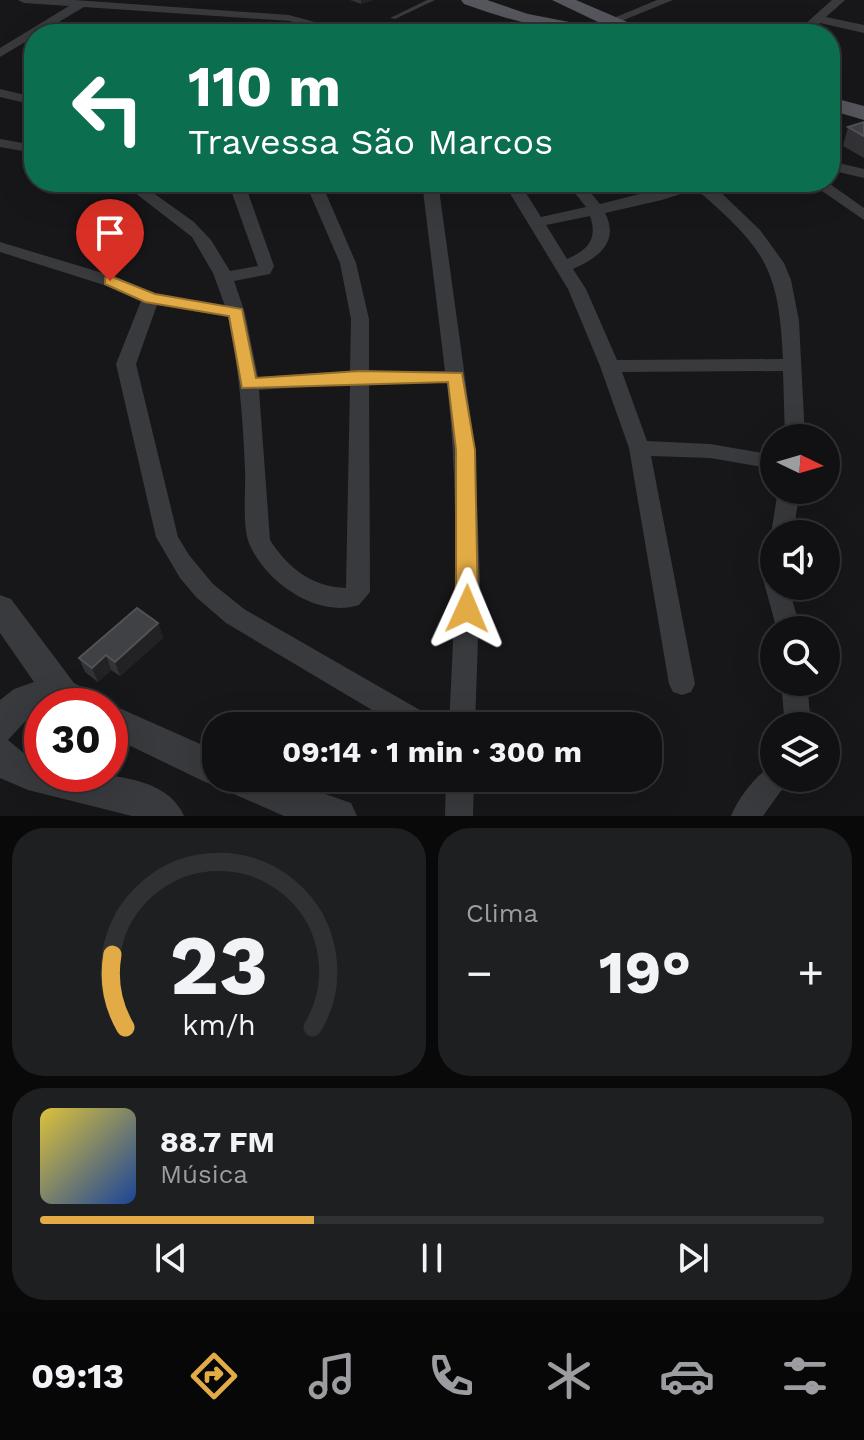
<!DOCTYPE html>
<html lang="pt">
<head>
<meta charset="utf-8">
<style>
	:root { --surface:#111113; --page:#1e1f21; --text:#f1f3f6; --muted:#9c9da0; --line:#303133; --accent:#e2ab46 }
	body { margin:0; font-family:"Work Sans",sans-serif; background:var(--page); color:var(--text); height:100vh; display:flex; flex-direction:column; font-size:30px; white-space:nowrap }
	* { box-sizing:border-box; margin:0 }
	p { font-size:26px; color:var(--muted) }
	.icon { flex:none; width:44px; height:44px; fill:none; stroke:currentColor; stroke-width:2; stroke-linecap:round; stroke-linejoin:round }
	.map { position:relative; height:816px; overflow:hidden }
	.details { display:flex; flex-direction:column; gap:12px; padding:12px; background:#09090a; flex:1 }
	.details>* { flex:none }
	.banner { position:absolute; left:24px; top:24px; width:816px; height:168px; border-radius:32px; box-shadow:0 8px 32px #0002,0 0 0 2px var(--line); background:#0b6e4f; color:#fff; overflow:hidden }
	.needle { width:52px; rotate:95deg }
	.fabs { position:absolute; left:760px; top:424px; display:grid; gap:16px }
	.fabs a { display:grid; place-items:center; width:80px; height:80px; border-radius:50%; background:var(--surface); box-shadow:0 8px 32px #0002,0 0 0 2px var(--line); font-size:40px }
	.speed { position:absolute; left:24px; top:688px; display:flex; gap:16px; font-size:40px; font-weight:700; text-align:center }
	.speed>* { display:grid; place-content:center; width:104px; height:104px; border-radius:50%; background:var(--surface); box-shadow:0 8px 32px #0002,0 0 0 2px var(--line); line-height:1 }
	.speed .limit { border:12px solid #d22; background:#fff; color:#111 }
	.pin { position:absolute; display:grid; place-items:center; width:68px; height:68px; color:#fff; margin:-82px -34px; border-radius:50% 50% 50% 0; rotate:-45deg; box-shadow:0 0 8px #0007 }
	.pin .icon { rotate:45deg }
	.me { position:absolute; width:88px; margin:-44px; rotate:1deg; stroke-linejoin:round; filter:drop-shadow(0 0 6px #0008) }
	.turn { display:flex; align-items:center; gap:28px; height:168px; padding:0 32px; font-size:36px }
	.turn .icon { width:104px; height:104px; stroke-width:2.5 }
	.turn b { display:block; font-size:56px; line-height:68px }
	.big { font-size:60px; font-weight:700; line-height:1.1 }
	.details .tile { flex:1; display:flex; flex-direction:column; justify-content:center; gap:12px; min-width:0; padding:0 28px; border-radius:32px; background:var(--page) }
	.details .dial { align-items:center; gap:0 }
	.dial svg { height:208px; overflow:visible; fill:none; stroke:var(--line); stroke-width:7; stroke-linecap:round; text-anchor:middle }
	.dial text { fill:var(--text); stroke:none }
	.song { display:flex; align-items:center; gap:24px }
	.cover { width:96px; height:96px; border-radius:12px; background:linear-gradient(135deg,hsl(50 70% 55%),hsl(220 70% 35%)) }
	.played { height:8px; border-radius:4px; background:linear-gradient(90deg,var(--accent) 35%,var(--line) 35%) }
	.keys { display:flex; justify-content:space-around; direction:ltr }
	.heat { display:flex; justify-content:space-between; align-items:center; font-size:44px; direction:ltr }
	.details .tiles { flex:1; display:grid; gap:12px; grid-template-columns:1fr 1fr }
	.tile:last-child { grid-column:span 2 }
	.trip { position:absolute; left:202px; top:712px; width:460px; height:80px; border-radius:32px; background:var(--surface); box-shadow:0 8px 32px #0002,0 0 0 2px var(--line); font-weight:700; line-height:80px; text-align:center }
	.tabs { display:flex; height:128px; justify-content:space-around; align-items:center; background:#070708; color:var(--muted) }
	.tabs .icon { width:56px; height:56px }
	.tabs .selected { color:var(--accent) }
	.tabs b { font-size:36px; color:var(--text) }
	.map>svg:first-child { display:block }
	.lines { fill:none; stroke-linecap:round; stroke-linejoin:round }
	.service { fill:#393a3e; fill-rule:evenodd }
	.minor { fill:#393a3e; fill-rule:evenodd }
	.tertiary { fill:#393a3e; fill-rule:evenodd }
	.primary { fill:#55575d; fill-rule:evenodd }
	.wall { fill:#333337 }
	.shaded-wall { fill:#222225 }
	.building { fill:#404145; stroke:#515257; stroke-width:2 }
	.route { fill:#e2ab46; stroke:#936f2e; stroke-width:2 }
</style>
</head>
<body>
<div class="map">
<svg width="864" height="816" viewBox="0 0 864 816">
	<rect width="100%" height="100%" fill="#171719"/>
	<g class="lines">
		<polygon class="service" points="427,0 435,0 395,19 390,18"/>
		<g class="minor">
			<polygon points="18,0 74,0 289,15 359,34 339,34 289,21 84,7 0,57 0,48 69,6 24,3"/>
			<polygon points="657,0 673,0 614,24 604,22"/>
			<polygon points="832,0 845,0 826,17 864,25 864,33 820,23 807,34 794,34"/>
			<polygon points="0,89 34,97 34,105 0,97"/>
			<polygon points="0,139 34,145 34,153 0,147"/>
			<polygon points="830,161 864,169 864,178 830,170"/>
			<path d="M121,182H138L194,222L211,240L230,271L258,266L228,182H244L274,266L270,274L234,281L245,313L258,377L350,371L351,319L340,263L305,182H321L356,263L369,319V371H445L422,182H438L475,450L480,580L475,726H449C455,611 460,498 447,383H369L370,592L359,605C317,619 264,581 249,543C242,526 246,489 245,470C243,418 239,368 228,317L157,305L136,364L178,537L189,555L213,584L244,609L432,717L436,726H399L226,623L196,597L180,578L156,537L116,364L141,301L104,285L0,252V242L116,277L155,294L225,306L213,273L192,237ZM350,384L346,588C312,587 288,568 270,540L259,390Z"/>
			<path d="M503,182H519L541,217L586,207L566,182H582L600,204L687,182H710L760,230L784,263L791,280L799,321L805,438H785L783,371L622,372L647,441L710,444L774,455V469L710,458L651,456L695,684L691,692L682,695L673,692L669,684L629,448L600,366L568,289ZM696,189C764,248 779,267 783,359L617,360L586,289L573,269C598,258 620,242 605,213L662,200ZM590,216C598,239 588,250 567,259L546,225Z"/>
			<polygon points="809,182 827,182 864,208 864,220"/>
			<polygon points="778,490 800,490 793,534 774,534 774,586 788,586 801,630 777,630 758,561 766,541 773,538 771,534"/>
			<polygon points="781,682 807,682 811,726 785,726"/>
			<path d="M774,766V778H790L763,816H731C738,799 757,772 774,766Z"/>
			<polygon points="446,778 474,778 473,816 445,816"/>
		</g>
		<g class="tertiary">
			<path d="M0,595L11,599L74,683L97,695L102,706H42V710L31,715L8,740L26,755L42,759V774C84,774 164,769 184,816H132L28,790L0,778V700L14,689L34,682L0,633Z"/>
			<polygon points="110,704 216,751 216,778 279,778 351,803 357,816 284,816 225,790 222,783 216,786 203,781 110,736 110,706 103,706"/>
		</g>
		<g class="primary">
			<path d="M461,0H487L528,14L611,30L614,34C560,34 514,22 464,4Z"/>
			<polygon points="552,0 576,0 646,30 649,34 623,34"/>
			<polygon points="830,97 864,106 864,120 830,110"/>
		</g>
	</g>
	<g class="wall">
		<polygon points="350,0 373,0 361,4"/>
		<polygon points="864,122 864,158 843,146 848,127"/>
		<polygon points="158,623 163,638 120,676 111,670 98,682 85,672 79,658"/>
	</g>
	<g class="shaded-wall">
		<polygon points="361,0 373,0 361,4"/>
		<polygon points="158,623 163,638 120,676 115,662"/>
		<polygon points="106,655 111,670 98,682 92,668"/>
	</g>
	<g class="building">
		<polygon points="864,122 864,136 848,127"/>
		<polygon points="137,608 158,623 115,662 106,655 92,668 79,658"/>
	</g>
	<polygon class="route" points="110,276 155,294 242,309 256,378 360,371 462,373 475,450 478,609 475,615 467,618 459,615 456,609 456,450 448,382 242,388 229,316 145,302 105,284 105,278"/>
</svg>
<div class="fabs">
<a><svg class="needle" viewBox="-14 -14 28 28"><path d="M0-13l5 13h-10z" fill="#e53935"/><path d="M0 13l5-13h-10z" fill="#9c9da0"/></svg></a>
<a><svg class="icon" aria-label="sound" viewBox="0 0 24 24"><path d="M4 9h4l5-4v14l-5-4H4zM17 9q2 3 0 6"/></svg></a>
<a><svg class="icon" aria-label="search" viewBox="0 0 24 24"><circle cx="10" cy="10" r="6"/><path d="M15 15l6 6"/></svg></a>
<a><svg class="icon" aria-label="layers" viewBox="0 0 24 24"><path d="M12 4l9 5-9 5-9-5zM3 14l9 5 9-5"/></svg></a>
</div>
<div class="speed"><div class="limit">30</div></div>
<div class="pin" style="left:110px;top:281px;background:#d93025"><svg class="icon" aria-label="arrive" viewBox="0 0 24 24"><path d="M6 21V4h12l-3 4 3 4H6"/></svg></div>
<svg class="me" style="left:467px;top:609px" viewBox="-20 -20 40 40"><path d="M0-17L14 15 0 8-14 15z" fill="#e2ab46" stroke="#fff" stroke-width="4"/></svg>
<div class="trip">09:14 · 1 min · 300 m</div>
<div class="banner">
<div class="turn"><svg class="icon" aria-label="left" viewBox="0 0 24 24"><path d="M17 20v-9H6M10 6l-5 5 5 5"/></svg><div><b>110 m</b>Travessa São Marcos</div></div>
</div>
</div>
<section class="details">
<div class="tiles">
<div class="tile dial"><svg viewBox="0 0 100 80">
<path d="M14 69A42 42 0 1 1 86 69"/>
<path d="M14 69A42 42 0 0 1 9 41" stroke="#e2ab46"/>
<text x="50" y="56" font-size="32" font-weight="700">23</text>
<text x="50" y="72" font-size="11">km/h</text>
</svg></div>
<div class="tile"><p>Clima</p>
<div class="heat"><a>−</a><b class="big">19°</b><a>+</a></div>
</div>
<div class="tile">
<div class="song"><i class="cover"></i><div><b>88.7 FM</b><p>Música</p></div></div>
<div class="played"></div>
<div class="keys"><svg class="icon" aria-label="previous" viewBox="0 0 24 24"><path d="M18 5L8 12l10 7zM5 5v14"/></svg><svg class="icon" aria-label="pause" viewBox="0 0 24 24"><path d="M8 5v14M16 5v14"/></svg><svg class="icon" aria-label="next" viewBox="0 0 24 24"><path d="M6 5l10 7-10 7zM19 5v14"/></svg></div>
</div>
</div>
</section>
<nav class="tabs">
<b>09:13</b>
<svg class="icon selected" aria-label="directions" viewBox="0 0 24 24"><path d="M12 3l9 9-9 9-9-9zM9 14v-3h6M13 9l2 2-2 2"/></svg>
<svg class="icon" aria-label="music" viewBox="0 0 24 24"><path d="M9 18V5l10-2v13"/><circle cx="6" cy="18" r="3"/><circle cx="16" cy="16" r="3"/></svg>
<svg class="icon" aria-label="phone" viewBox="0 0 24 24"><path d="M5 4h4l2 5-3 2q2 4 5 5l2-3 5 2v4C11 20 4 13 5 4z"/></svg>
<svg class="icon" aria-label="climate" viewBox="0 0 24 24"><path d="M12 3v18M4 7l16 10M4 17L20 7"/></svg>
<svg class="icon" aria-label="car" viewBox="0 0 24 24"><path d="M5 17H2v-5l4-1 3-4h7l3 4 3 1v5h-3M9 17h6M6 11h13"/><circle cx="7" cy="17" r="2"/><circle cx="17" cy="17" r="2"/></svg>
<svg class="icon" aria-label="filters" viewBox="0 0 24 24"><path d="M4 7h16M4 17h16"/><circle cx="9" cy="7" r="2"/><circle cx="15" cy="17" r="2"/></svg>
</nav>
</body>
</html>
